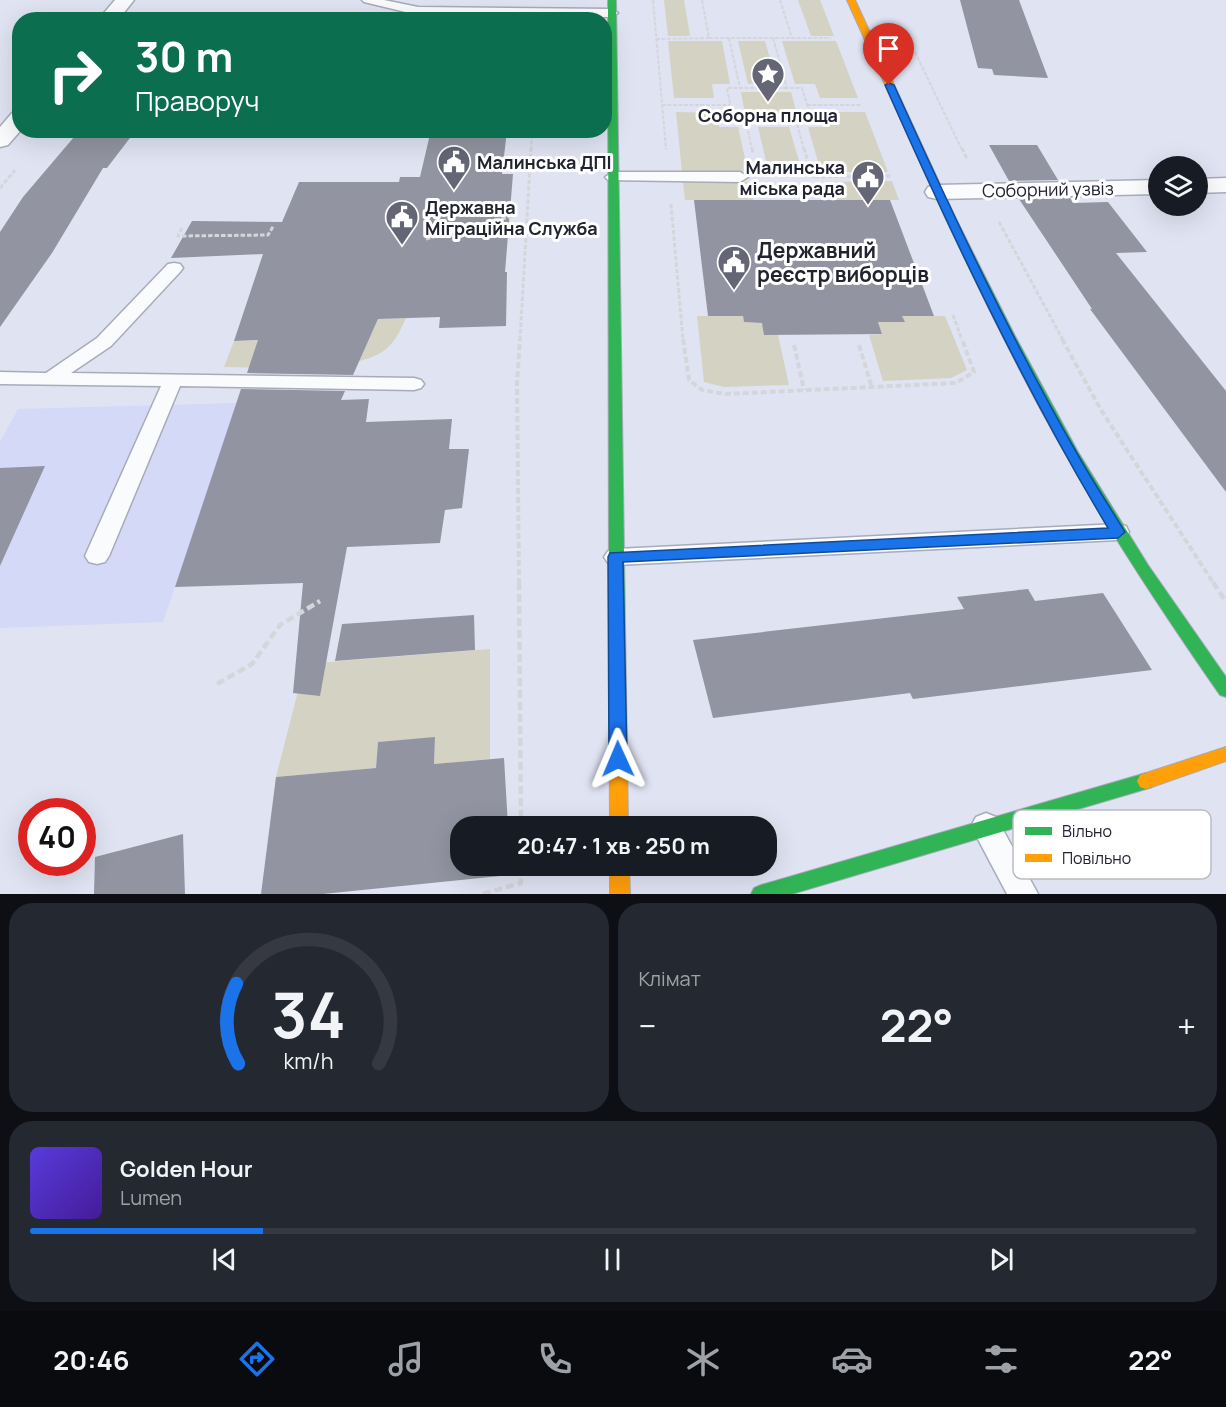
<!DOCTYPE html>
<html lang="uk">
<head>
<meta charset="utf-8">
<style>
	:root { --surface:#171b24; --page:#242831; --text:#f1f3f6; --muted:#9ea1a6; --line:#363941; --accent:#1a73e8 }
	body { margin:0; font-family:Manrope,sans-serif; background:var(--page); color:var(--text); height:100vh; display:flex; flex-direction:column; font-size:22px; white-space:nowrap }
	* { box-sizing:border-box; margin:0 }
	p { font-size:20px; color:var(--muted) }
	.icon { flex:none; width:33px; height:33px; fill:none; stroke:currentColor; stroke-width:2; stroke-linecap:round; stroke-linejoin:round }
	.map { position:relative; height:894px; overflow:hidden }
	.panel { display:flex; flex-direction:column; gap:9px; padding:9px; background:#0d0f14; flex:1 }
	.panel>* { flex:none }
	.top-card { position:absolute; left:12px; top:12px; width:600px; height:126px; border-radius:24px; box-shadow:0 6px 24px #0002; background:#0b6e4f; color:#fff; overflow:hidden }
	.controls { position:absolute; left:1148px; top:156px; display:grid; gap:12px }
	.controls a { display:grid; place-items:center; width:60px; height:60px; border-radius:50%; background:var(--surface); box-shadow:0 6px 24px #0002; font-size:30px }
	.speed { position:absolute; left:18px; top:798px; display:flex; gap:12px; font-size:30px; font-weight:700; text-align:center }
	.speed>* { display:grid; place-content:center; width:78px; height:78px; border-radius:50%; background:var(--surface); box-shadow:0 6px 24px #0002; line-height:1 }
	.speed .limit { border:9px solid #d22; background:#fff; color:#111 }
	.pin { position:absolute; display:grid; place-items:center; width:51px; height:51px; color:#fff; margin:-62px -26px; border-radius:50% 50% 50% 0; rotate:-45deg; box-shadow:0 0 6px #0007 }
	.pin .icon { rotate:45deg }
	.me { position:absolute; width:66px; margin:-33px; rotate:359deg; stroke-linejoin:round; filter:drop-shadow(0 0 4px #0008) }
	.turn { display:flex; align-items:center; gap:21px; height:126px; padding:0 24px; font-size:27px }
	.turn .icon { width:78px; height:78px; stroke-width:2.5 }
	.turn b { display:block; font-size:42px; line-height:51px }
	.big { font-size:45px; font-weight:700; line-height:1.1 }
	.panel .widget { flex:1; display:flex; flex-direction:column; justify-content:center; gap:9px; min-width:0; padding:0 21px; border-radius:24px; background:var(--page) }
	.panel .dial { align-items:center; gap:0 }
	.dial svg { height:156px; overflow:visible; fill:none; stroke:var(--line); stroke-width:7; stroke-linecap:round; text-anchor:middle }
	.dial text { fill:var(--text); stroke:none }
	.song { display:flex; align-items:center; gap:18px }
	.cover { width:72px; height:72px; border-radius:9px; background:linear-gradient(135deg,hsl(250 70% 55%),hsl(260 70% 35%)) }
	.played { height:6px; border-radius:3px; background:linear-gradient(90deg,var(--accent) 20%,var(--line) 20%) }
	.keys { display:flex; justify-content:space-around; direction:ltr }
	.heat { display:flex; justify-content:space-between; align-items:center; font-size:33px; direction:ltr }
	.panel .tiles { flex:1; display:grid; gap:9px; grid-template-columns:1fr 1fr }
	.widget:last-child { grid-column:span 2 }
	.trip { position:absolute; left:450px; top:816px; width:327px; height:60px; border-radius:24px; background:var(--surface); box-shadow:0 6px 24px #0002; font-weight:700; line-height:60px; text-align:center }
	.dock { display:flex; height:96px; justify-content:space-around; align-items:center; background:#090b0e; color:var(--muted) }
	.dock .icon { width:42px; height:42px }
	.dock .current { color:var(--accent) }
	.dock b { font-size:27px; color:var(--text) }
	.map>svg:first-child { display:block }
	.built { fill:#d4d9f7 }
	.green { fill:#d4d2c2 }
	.building { fill:#9294a1 }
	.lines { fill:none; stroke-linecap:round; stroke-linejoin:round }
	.lane-casing { stroke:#a8abb8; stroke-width:3 }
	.street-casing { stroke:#a8abb8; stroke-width:3 }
	.fast-casing { stroke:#a8abb8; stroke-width:2 }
	.slow-casing { stroke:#a8abb8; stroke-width:2 }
	.path-far3 { stroke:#d5d6db; stroke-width:2; stroke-dasharray:4 1.5; stroke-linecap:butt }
	.path-far2 { stroke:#d5d6db; stroke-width:3; stroke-dasharray:4.5 2; stroke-linecap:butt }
	.path-far1 { stroke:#d5d6db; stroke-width:4; stroke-dasharray:6 3; stroke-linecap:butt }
	.path { stroke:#d5d6db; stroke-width:4.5; stroke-dasharray:8 4; stroke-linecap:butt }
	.lane { fill:#fafbfd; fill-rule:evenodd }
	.street { fill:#fafbfd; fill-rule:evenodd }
	.fast { fill:#30b455; fill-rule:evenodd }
	.slow { fill:#ff9f0a; fill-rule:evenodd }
	.route { fill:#1a73e8; stroke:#114b97; stroke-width:1.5 }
	.labels { text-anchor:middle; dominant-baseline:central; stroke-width:6; stroke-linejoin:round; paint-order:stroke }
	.far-poi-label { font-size:18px; font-weight:bold; fill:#212331; stroke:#fff; text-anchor:start }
	.far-street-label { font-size:18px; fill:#212331; stroke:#fff }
	.poi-label { font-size:21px; font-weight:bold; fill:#212331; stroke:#fff; text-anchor:start }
	.key { fill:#fff; stroke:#bcbdc1; stroke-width:1.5 }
	.key-label { font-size:16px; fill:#212331 }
</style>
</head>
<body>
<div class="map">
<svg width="1226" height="894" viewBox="0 0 1226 894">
	<rect width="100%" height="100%" fill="#e0e3f2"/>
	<polygon class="built" points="237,403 163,622 0,628 0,442 18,409"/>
	<g class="green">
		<polygon points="664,0 684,0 690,36 668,36"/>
		<polygon points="798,0 820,0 834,36 811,36"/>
		<polygon points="668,41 722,41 730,84 712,84 714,98 674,98"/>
		<polygon points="738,41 765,41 777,84 748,84"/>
		<polygon points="782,41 836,41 858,98 820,98 815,84 795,84"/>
		<polygon points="741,92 791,92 797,114 745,114"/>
		<polygon points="676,112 717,113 719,127 738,127 748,172 682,172"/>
		<polygon points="825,112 865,112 888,172 821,172 808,127 829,127"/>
		<polygon points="758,127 789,127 799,161 766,161"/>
		<polygon points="892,181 899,200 830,200 824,182"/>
		<polygon points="683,182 749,182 753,200 685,200"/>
		<polygon points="697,316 743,316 744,322 762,323 778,335 789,385 724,387 704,382"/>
		<polygon points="902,316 945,316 967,370 951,378 883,381 869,335 882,334 878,322 904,322"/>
		<path d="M406,318C400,330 396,341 386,349C356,374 263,367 224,367L234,341L370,337L378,319Z"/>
		<polygon points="490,649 490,759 434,764 435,738 378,742 376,768 276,777 305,664"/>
	</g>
	<g class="building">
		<polygon points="960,0 1019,0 1048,78 994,75 992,69 978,68"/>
		<polygon points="80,130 136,130 107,168 103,168 52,253 0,327 0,232 23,197"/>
		<polygon points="431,130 507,130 502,174 513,174 505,272 507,272 506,326 439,328 440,317 378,319 353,375 247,373 258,340 234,341 263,254 171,258 192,221 282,222 299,182 399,182 400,177 420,177"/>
		<polygon points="989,145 1037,145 1058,180 1009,181"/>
		<polygon points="1070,198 1073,203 1108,202 1147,252 1116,253 1226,391 1226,492 1090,309 1092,309 1019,199"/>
		<polygon points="694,200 890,200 934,316 902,316 905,322 878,322 882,334 764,335 762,323 744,322 743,316 708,316"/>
		<polygon points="241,389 345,391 341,400 369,399 366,422 452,419 449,449 469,449 462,508 445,510 440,543 347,547 320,696 293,693 303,583 175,587"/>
		<polygon points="45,466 0,566 0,468"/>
		<polygon points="1028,589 1035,601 1103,593 1152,670 913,699 910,693 713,718 693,640 964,609 957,597"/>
		<polygon points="474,615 475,650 335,661 342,624"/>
		<polygon points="435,737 434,764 504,758 508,826 460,826 460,866 510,866 511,875 323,894 261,894 276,777 376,768 378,742"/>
		<polygon points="183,834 185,894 94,894 95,857"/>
	</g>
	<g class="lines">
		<g class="lane-casing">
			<g id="lane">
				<polygon points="362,0 384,0 418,7 612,9 618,13 612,17 418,15 364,2"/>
				<polygon points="613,172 740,172 748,177 740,182 608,180 605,177"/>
				<polygon points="174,263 180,264 183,268 180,272 111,346 71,373 414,378 421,380 424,384 421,388 414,390 180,386 109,556 105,562 97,564 89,562 85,556 161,386 0,384 0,372 46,373 97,338 168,264"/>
				<polygon points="1118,524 1126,526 1129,532 1126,538 1118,540 616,565 608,563 604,557 608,551 616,549"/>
				<polygon points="986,813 996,817 1038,894 1007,894 971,826 976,817"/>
			</g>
		</g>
		<g class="street-casing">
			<g id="street">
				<polygon points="115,0 134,0 118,20 98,20"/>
				<polygon points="20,112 21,130 8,145 0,147 0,127 12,113"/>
				<polygon points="1226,178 1226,192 1197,193 1197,179"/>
				<polygon points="1158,180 1158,194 937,199 928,197 925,192 928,187 937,185"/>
			</g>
		</g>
		<g class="fast-casing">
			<g id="fast">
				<polygon points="608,0 616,0 625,622 623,626 617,628 611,626 609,622"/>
				<path d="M950,214L955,217L1015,336L1078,452L1148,565L1226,677V697L1220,695C1165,616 1112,536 1065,453C1021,376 983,297 945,217Z"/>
				<polygon points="1146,773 1152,775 1155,781 1152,787 1146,789 792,894 751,894 754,888 761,885"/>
			</g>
		</g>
		<g class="slow-casing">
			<g id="slow">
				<polygon points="847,0 855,0 955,217 954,219 950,220 945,217"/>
				<polygon points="617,616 623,618 625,622 628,826 610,826 609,622 611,618"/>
				<polygon points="1226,747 1226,761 1146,789 1140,787 1137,781 1140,775"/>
				<polygon points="610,866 629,866 630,894 610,894"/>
			</g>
		</g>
		<g class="path-far3">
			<polyline points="653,0 666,149"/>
			<polyline points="702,0 709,38 831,38"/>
			<polyline points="780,0 792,38"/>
			<polyline points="729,38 740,88"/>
			<polyline points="773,38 787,88 802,88 812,120 796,120 804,150"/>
			<polyline points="656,39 709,38"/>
			<polyline points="915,52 962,150"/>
			<polyline points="787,88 727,88 733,120 796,120"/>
			<polyline points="662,105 730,105"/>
			<polyline points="807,105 861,105"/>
			<polyline points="746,120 752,150"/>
			<polyline points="531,150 532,130"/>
		</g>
		<g class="path-far2">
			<polyline points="752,148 753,153"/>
			<polyline points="804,148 812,177 892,176"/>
			<polyline points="962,148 967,159"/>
			<polyline points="0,188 15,170"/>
			<polyline points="671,204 683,340"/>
			<polyline points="999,222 1063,340"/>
			<polyline points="182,228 178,236 268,235 274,225"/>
			<polyline points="426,239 513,216"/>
			<polyline points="953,315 962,340"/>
			<polyline points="520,340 531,148"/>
		</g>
		<g class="path-far1">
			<polyline points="683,339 689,380 702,390 725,394 956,383 974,372 962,339"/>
			<polyline points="1062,339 1101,410 1214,584"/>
			<polyline points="794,345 804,390"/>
			<polyline points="859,345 872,388"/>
			<polyline points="519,584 517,383 520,339"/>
		</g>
		<g class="path">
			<polyline points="519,582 521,826"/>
			<polyline points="1213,582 1226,602"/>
			<polyline points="217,684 252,664 280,625 320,601"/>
			<polyline points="483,894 521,883 521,866"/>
		</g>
		<use href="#lane" class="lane"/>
		<use href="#street" class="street"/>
		<use href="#fast" class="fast"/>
		<use href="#slow" class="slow"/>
	</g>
	<path class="route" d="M889,83L894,85C952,213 1012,341 1082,462C1096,486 1111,509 1125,532L1118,538L623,562L627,759L625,764L618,767L612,764L609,759L608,557L610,553L1108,528C1023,386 952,236 885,85Z"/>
	<defs>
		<g id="sight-pin" transform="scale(1.725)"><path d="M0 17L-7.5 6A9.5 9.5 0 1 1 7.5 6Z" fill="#646675" stroke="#fff"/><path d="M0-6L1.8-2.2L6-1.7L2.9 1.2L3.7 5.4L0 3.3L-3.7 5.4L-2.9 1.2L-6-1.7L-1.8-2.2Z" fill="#fff"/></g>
		<g id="civic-pin" transform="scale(1.725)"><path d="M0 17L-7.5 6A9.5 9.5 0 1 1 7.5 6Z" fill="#646675" stroke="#fff"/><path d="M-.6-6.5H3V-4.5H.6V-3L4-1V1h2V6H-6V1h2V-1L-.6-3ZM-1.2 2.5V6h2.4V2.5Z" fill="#fff"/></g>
	</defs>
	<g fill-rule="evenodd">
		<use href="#sight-pin" x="768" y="74"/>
		<use href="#civic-pin" x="454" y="162"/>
		<use href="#civic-pin" x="868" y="177"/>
		<use href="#civic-pin" x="402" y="217"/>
		<use href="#civic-pin" x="734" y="262"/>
	</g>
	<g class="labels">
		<g class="far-poi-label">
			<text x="768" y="115" text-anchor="middle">Соборна площа</text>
			<text x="477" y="162">Малинська ДПІ</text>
			<text x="845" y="167" text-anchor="end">Малинська<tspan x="845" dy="21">міська рада</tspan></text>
			<text x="425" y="207">Державна<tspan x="425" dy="21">Міграційна Служба</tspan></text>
		</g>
		<g class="far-street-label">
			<text transform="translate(1048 189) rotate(-1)">Соборний узвіз</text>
		</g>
		<g class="poi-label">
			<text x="757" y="250">Державний<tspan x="757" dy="24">реєстр виборців</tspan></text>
		</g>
	</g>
	<rect x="1013" y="810" width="198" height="69" rx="9" class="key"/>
	<rect x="1025" y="827" width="27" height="8" fill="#30b455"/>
	<rect x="1025" y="854" width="27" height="8" fill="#ff9f0a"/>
	<g class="key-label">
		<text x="1062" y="837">Вільно</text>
		<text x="1062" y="864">Повільно</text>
	</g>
</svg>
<div class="controls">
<a><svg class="icon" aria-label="layers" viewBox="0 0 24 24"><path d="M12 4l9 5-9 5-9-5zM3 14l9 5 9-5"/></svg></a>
</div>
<div class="speed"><div class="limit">40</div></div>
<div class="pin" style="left:889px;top:85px;background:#d93025"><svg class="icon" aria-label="arrive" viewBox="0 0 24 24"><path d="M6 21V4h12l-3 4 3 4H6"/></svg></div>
<svg class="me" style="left:618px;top:759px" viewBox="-20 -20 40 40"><path d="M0-17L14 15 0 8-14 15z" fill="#1a73e8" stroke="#fff" stroke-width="4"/></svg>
<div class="trip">20:47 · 1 хв · 250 m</div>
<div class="top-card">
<div class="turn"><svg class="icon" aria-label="right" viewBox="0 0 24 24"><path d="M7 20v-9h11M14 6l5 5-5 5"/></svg><div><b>30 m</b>Праворуч</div></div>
</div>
</div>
<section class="panel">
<div class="tiles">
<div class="widget dial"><svg viewBox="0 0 100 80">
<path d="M14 69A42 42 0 1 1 86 69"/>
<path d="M14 69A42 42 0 0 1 13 28" stroke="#1a73e8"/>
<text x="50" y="56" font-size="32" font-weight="700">34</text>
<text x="50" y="72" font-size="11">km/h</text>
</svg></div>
<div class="widget"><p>Клімат</p>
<div class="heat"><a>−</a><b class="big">22°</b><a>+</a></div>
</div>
<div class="widget">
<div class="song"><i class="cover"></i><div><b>Golden Hour</b><p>Lumen</p></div></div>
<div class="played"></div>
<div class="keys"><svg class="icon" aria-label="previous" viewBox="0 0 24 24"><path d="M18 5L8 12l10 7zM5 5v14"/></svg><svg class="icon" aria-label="pause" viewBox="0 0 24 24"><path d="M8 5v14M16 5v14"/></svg><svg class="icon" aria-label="next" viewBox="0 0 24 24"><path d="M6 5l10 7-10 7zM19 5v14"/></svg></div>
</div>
</div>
</section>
<nav class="dock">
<b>20:46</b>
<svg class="icon current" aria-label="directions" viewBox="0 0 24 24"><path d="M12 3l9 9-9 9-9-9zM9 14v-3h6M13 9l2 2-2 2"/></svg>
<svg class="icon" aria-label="music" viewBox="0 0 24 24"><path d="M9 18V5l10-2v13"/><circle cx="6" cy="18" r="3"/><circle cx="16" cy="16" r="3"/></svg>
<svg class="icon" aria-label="phone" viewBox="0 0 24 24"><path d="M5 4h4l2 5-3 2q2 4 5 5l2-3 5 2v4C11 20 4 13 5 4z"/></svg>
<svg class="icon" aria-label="climate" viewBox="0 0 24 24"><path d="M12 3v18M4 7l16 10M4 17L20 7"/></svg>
<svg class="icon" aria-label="car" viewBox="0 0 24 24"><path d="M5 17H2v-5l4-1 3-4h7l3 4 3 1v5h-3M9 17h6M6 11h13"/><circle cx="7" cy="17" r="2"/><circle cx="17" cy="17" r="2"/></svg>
<svg class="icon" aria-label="filters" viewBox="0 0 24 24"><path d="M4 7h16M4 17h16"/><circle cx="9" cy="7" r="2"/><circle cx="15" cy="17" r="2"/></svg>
<b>22°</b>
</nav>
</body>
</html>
